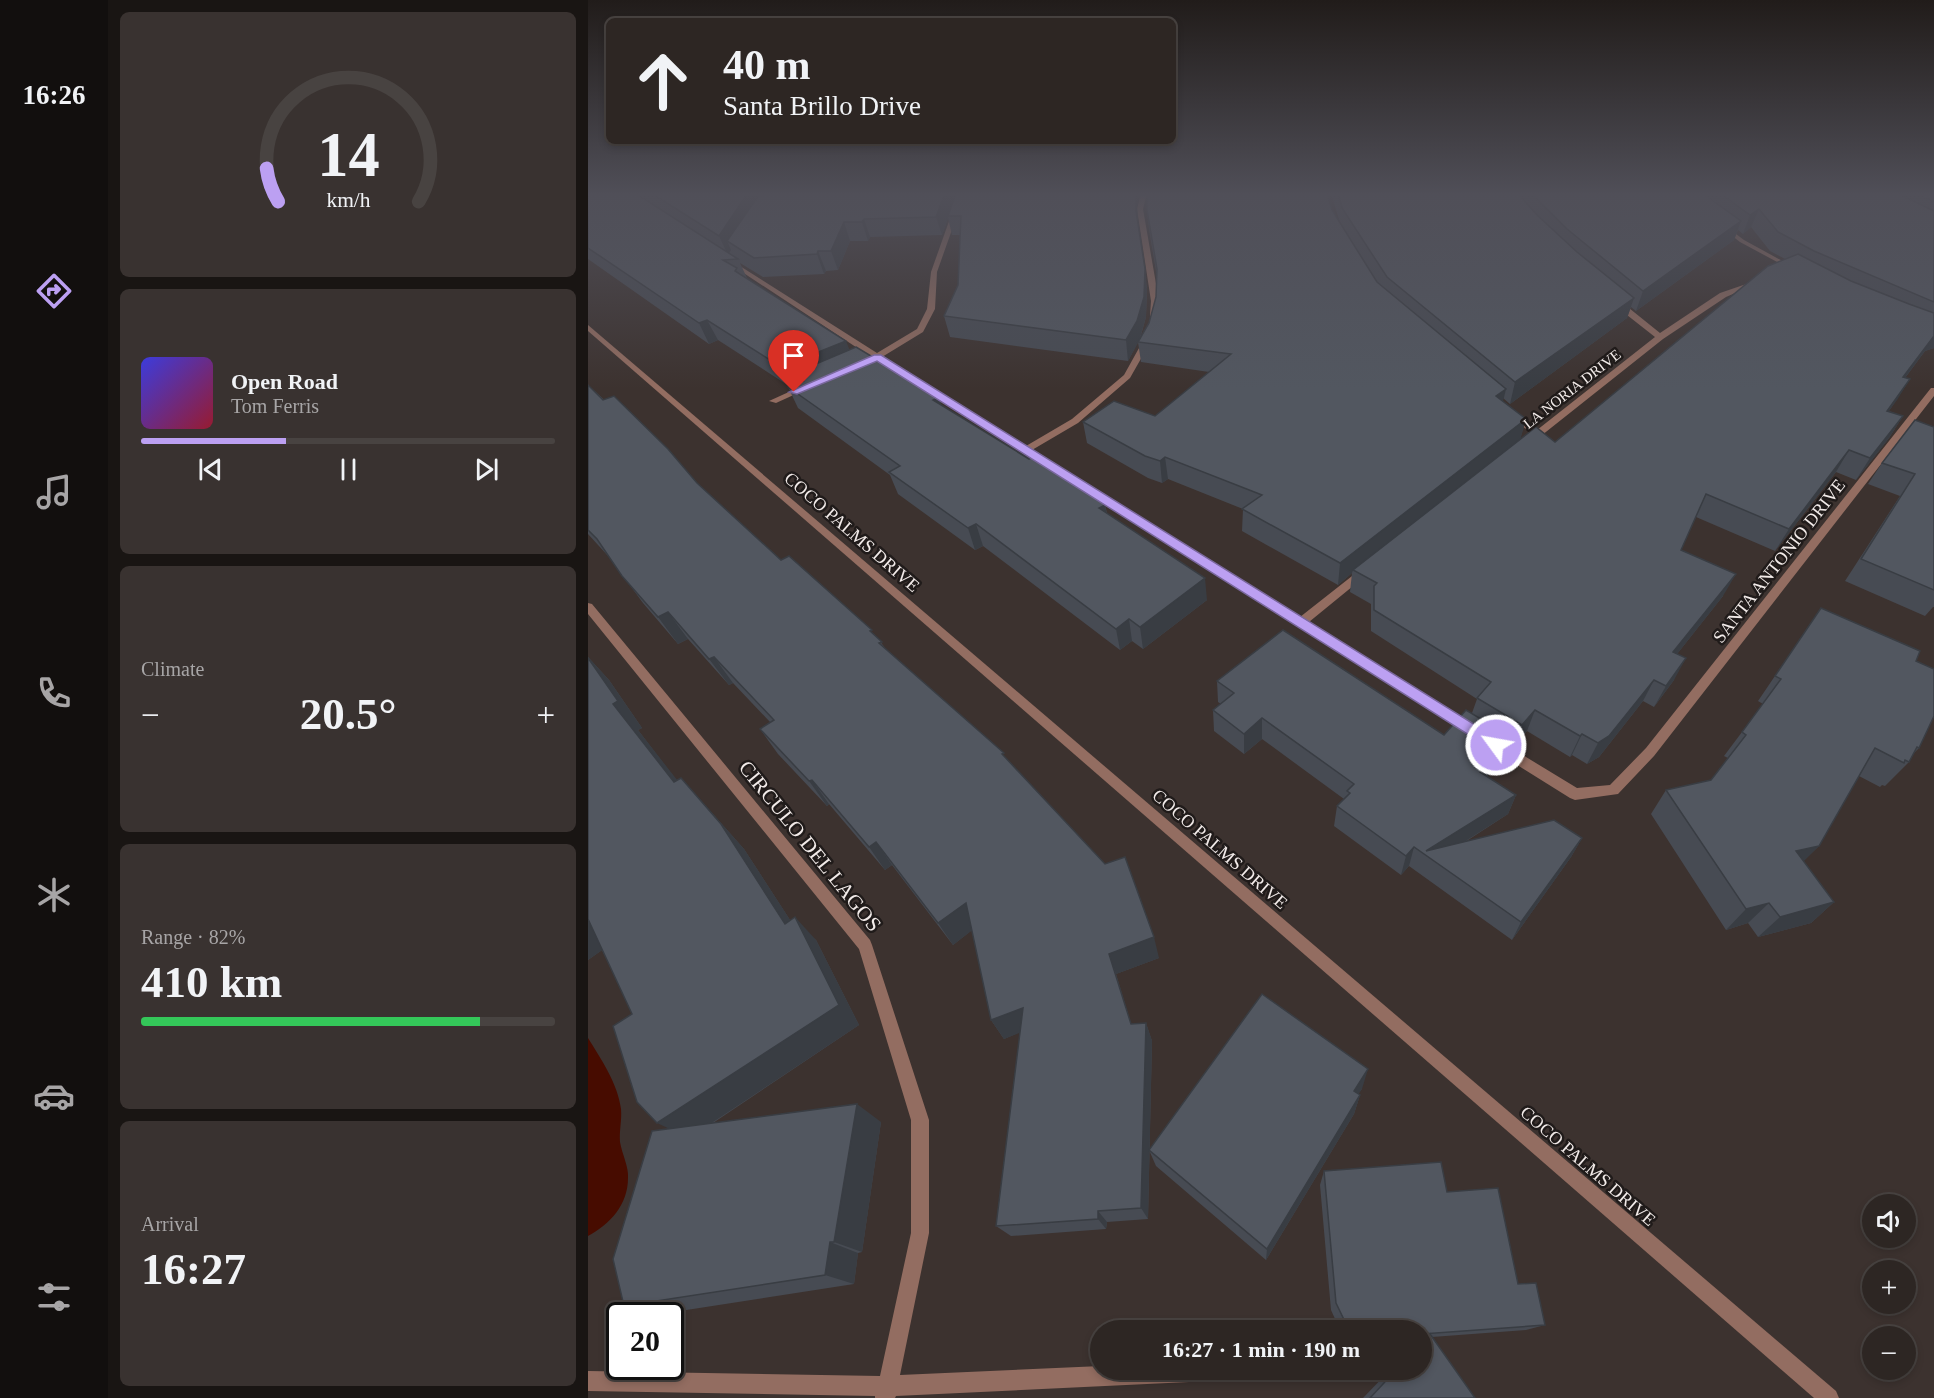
<!DOCTYPE html>
<html lang="en">
<head>
<meta charset="utf-8">
<style>
	:root { --surface:#2d2623; --page:#393230; --text:#f1f3f6; --muted:#a7a5a6; --line:#484341; --accent:#bca0f2 }
	body { margin:0; font-family:"Times New Roman",serif; background:var(--page); color:var(--text); height:100vh; display:flex; flex-direction:column; font-size:22px; white-space:nowrap }
	* { box-sizing:border-box; margin:0 }
	p { font-size:20px; color:var(--muted) }
	.icon { flex:none; width:33px; height:33px; fill:none; stroke:currentColor; stroke-width:2; stroke-linecap:round; stroke-linejoin:round }
	.map { position:relative; flex:1; overflow:hidden }
	.details { display:flex; flex-direction:column; gap:12px; padding:12px; background:#191513; width:480px }
	.details>* { flex:none }
	.guide { position:absolute; left:18px; top:18px; width:570px; height:126px; border-radius:9px; box-shadow:0 3px 9px #0003,0 0 0 2px var(--line); background:#2d2623; color:var(--text); overflow:hidden }
	.tools { position:absolute; left:1274px; top:1194px; display:grid; gap:12px }
	.tools a { display:grid; place-items:center; width:54px; height:54px; border-radius:50%; background:var(--surface); box-shadow:0 3px 9px #0003,0 0 0 2px var(--line); font-size:30px }
	.speed { position:absolute; left:18px; top:1302px; display:flex; gap:12px; font-size:30px; font-weight:700; text-align:center }
	.speed>* { display:grid; place-content:center; width:78px; height:78px; border-radius:50%; background:var(--surface); box-shadow:0 3px 9px #0003,0 0 0 2px var(--line); line-height:1 }
	.speed .limit { border:3px solid #111; border-radius:9px; background:#fff; color:#111 }
	.pin { position:absolute; display:grid; place-items:center; width:51px; height:51px; color:#fff; margin:-62px -26px; border-radius:50% 50% 50% 0; rotate:-45deg; box-shadow:0 0 6px #0007 }
	.pin .icon { rotate:45deg }
	.me { position:absolute; width:66px; margin:-33px; rotate:302deg; stroke-linejoin:round; filter:drop-shadow(0 0 4px #0008) }
	.turn { display:flex; align-items:center; gap:21px; height:126px; padding:0 18px; font-size:27px }
	.turn .icon { width:78px; height:78px; stroke-width:2.5 }
	.turn b { display:block; font-size:42px; line-height:51px }
	.big { font-size:45px; font-weight:700; line-height:1.1 }
	.details .widget { flex:1; display:flex; flex-direction:column; justify-content:center; gap:9px; min-width:0; padding:0 21px; border-radius:9px; background:var(--page) }
	.details .dial { align-items:center; gap:0 }
	.dial svg { height:156px; overflow:visible; fill:none; stroke:var(--line); stroke-width:7; stroke-linecap:round; text-anchor:middle }
	.dial text { fill:var(--text); stroke:none }
	.song { display:flex; align-items:center; gap:18px }
	.cover { width:72px; height:72px; border-radius:9px; background:linear-gradient(135deg,hsl(240 70% 55%),hsl(350 70% 35%)) }
	.played { height:6px; border-radius:3px; background:linear-gradient(90deg,var(--accent) 35%,var(--line) 35%) }
	.keys { display:flex; justify-content:space-around; direction:ltr }
	.heat { display:flex; justify-content:space-between; align-items:center; font-size:33px; direction:ltr }
	.charge { height:9px; border-radius:4px; background:linear-gradient(90deg,#34c759 82%,var(--line) 0) }
	.trip { position:absolute; left:502px; top:1320px; width:342px; height:60px; border-radius:30px; background:var(--surface); box-shadow:0 3px 9px #0003,0 0 0 2px var(--line); font-weight:700; line-height:60px; text-align:center }
	main { display:flex; flex:1; min-height:0 }
	.menu { display:flex; flex-direction:column; width:108px; justify-content:space-around; align-items:center; background:#120f0e; color:var(--muted) }
	.menu .icon { width:42px; height:42px }
	.menu .on { color:var(--accent) }
	.menu b { font-size:27px; color:var(--text) }
	.map>svg:first-child { display:block }
	.water { fill:#470c00 }
	.lines { fill:none; stroke-linecap:round; stroke-linejoin:round }
	.service { fill:#936d61; fill-rule:evenodd }
	.minor { fill:#936d61; fill-rule:evenodd }
	.wall { fill:#474b53; fill-rule:evenodd }
	.shaded-wall { fill:#393d43 }
	.building { fill:#525760; stroke:#393d43; stroke-width:1.5 }
	.route { fill:#bca0f2; stroke:#7a689d; stroke-width:1.5 }
	.labels { text-anchor:middle; dominant-baseline:central; stroke-width:5; stroke-linejoin:round; paint-order:stroke }
	.far-street-label { font-size:15px; fill:#f2ebe9; stroke:#201b1a }
	.street-label { font-size:18px; fill:#f2ebe9; stroke:#201b1a }
	.near-street-label { font-size:21px; fill:#f2ebe9; stroke:#201b1a }
</style>
</head>
<body>
<main>
<nav class="menu">
<b>16:26</b>
<svg class="icon on" aria-label="directions" viewBox="0 0 24 24"><path d="M12 3l9 9-9 9-9-9zM9 14v-3h6M13 9l2 2-2 2"/></svg>
<svg class="icon" aria-label="music" viewBox="0 0 24 24"><path d="M9 18V5l10-2v13"/><circle cx="6" cy="18" r="3"/><circle cx="16" cy="16" r="3"/></svg>
<svg class="icon" aria-label="phone" viewBox="0 0 24 24"><path d="M5 4h4l2 5-3 2q2 4 5 5l2-3 5 2v4C11 20 4 13 5 4z"/></svg>
<svg class="icon" aria-label="climate" viewBox="0 0 24 24"><path d="M12 3v18M4 7l16 10M4 17L20 7"/></svg>
<svg class="icon" aria-label="car" viewBox="0 0 24 24"><path d="M5 17H2v-5l4-1 3-4h7l3 4 3 1v5h-3M9 17h6M6 11h13"/><circle cx="7" cy="17" r="2"/><circle cx="17" cy="17" r="2"/></svg>
<svg class="icon" aria-label="filters" viewBox="0 0 24 24"><path d="M4 7h16M4 17h16"/><circle cx="9" cy="7" r="2"/><circle cx="15" cy="17" r="2"/></svg>
</nav>
<section class="details">
<div class="widget dial"><svg viewBox="0 0 100 80">
<path d="M14 69A42 42 0 1 1 86 69"/>
<path d="M14 69A42 42 0 0 1 8 52" stroke="#bca0f2"/>
<text x="50" y="56" font-size="32" font-weight="700">14</text>
<text x="50" y="72" font-size="11">km/h</text>
</svg></div>
<div class="widget">
<div class="song"><i class="cover"></i><div><b>Open Road</b><p>Tom Ferris</p></div></div>
<div class="played"></div>
<div class="keys"><svg class="icon" aria-label="previous" viewBox="0 0 24 24"><path d="M18 5L8 12l10 7zM5 5v14"/></svg><svg class="icon" aria-label="pause" viewBox="0 0 24 24"><path d="M8 5v14M16 5v14"/></svg><svg class="icon" aria-label="next" viewBox="0 0 24 24"><path d="M6 5l10 7-10 7zM19 5v14"/></svg></div>
</div>
<div class="widget"><p>Climate</p>
<div class="heat"><a>−</a><b class="big">20.5°</b><a>+</a></div>
</div>
<div class="widget"><p>Range · 82%</p><b class="big">410 km</b><div class="charge"></div></div>
<div class="widget"><p>Arrival</p><b class="big">16:27</b></div>
</section>
<div class="map">
<svg width="1346" height="1398" viewBox="0 0 1346 1398">
	<rect width="100%" height="100%" fill="#3c322f"/>
	<path class="water" d="M0,1038C13,1059 30,1084 33,1109C34,1120 31,1131 32,1142C34,1154 41,1167 40,1178C40,1205 22,1224 0,1236Z"/>
	<g class="lines">
		<g class="service">
			<polygon points="371,193 377,193 349,272 347,309 335,332 294,357 438,446 484,419 536,375 556,339 562,339 563,341 542,378 490,423 444,450 712,617 773,569 781,569 782,571 781,573 721,622 885,725 887,728 885,731 877,731 288,360 280,362 279,360 283,357 139,262 144,261 289,353 329,329 339,309 343,272"/>
			<polygon points="553,193 559,193 555,209 571,301 570,316 566,318 562,316 563,301 549,209"/>
			<polygon points="1136,225 1156,240 1209,269 1204,270 1152,242 1134,228 1133,227"/>
			<polygon points="1167,281 1173,282 1138,297 1075,339 944,443 938,443 937,441 944,434 920,414 927,412 949,430 1067,337 1025,304 1025,300 1031,300 1072,333 1132,293"/>
			<polygon points="214,386 221,388 188,403 181,401"/>
			<polygon points="1343,388 1346,388 1346,396 1066,756 1030,794 987,800 982,798 902,748 900,744 902,740 910,740 989,788 1022,785 1058,748"/>
		</g>
		<g class="minor">
			<polygon points="0,325 1248,1391 1251,1398 1226,1398 0,331"/>
			<polygon points="0,603 4,604 282,940 284,945 341,1120 341,1233 312,1375 513,1366 513,1370 653,1370 650,1377 643,1380 308,1396 307,1398 287,1398 287,1396 0,1391 0,1371 292,1376 323,1233 323,1120 271,949 0,614"/>
		</g>
	</g>
	<g class="wall">
		<path d="M0,193H551L549,206L550,223L559,289L558,317L552,339L561,323L568,297L569,277L561,229L559,210H744L752,223L743,193H1346V348L1337,351L1317,378L1322,379L1301,411L1315,416L1301,438L1268,480L1248,472L1187,551L1108,517L1093,550L1135,596L1089,654L1086,680L1066,707L1055,701L1011,757L999,764L984,755L982,757L939,731L926,746L921,743L916,758L899,776L928,795L920,814L877,842L994,838L983,857L924,940L821,866L813,875L746,826L749,806L756,799L674,739L656,754L626,731L625,710L633,704L630,702L629,681L856,735L884,713L889,699L783,631V604L762,592L764,573L750,585L654,531L655,509L580,479L574,483L560,478L499,443L495,422L567,416L621,372L553,362L550,342L540,361L362,337L356,316L370,285L372,235H364L360,218L354,235L282,237L280,241H262L250,270L238,271L236,274L175,277L152,263L159,278L262,350L517,505L519,513L619,600L555,649L544,641L532,650L395,546L387,550L310,494L302,475L210,408L200,387L201,386L130,340L121,344L0,259ZM1163,227L1182,251L1197,259L967,442L932,439L938,419L915,401V398L922,404L1039,318L1043,307L1048,311L1146,240L1150,230L1155,234Z"/>
		<polygon points="0,385 193,560 287,635 298,649 418,759 571,958 528,974 543,1024 558,1023 564,1041 560,1219 519,1222 518,1229 423,1236 408,1226 432,1032 416,1039 403,1020 384,930 365,945 304,865 297,870 241,804 239,806 190,754 172,729 182,722 145,683 141,685 100,639 90,644 55,603 21,557 0,534"/>
		<polygon points="1346,427 1346,607 1345,607 1337,616 1257,581 1312,496 1280,484 1294,463"/>
		<polygon points="1233,608 1328,661 1331,748 1326,753 1321,762 1297,786 1294,785 1292,787 1271,776 1231,846 1215,861 1246,902 1223,923 1170,937 1160,923 1138,930 1063,814 1078,790 1123,780 1140,758 1136,756 1175,704 1170,701"/>
		<polygon points="0,657 21,680 54,728 50,730 89,781 116,804 156,849 202,920 228,940 271,1025 125,1123 293,1122 274,1252 270,1253 266,1284 79,1313 36,1306 80,1128 44,1014 14,950 0,960"/>
		<polygon points="774,1089 770,1094 772,1095 766,1114 678,1260 568,1166 561,1150"/>
		<polygon points="736,1171 859,1192 930,1284 957,1325 938,1330 844,1337 887,1398 775,1398 802,1370 834,1370 834,1330 752,1330 743,1310 732,1185"/>
	</g>
	<g class="shaded-wall">
		<polygon points="161,193 186,193 139,241 143,250 140,255 131,236 157,197"/>
		<polygon points="357,193 369,193 354,235 348,217"/>
		<polygon points="548,193 551,193 549,206 550,230"/>
		<polygon points="1171,209 1163,227 1155,234 1162,215"/>
		<polygon points="276,219 282,237 280,241 274,222"/>
		<polygon points="1153,221 1146,240 1048,311 1055,291"/>
		<polygon points="256,222 262,241 250,270 243,251"/>
		<polygon points="230,251 238,271 236,274 229,254"/>
		<polygon points="557,269 559,289 558,317 551,341 540,361 538,340"/>
		<polygon points="1046,298 1039,318 922,404 927,382"/>
		<polygon points="119,320 130,340 121,344 111,323"/>
		<polygon points="1346,336 1346,348 1337,351 1302,398 1315,377"/>
		<polygon points="258,341 266,361 215,381 204,374 209,385 203,388 193,367"/>
		<polygon points="1322,379 1309,400 1285,432 1299,411"/>
		<polygon points="918,389 913,410 908,396"/>
		<polygon points="351,397 358,419 345,400"/>
		<polygon points="1315,416 1301,438 1268,480 1282,458"/>
		<polygon points="938,419 932,441 765,570 764,573 750,585 752,563"/>
		<polygon points="1261,450 1248,472 1187,551 1201,529"/>
		<polygon points="577,457 580,479 574,483 572,461"/>
		<polygon points="517,505 521,527 511,508"/>
		<polygon points="388,524 395,546 387,550 380,528"/>
		<polygon points="1148,574 1135,596 1074,673 1085,652"/>
		<polygon points="617,578 619,600 555,649 552,627"/>
		<polygon points="80,612 100,639 90,644 70,617"/>
		<polygon points="541,619 544,641 532,650 528,629"/>
		<polygon points="0,657 21,680 54,728 50,730 111,808 86,782 25,704"/>
		<polygon points="126,657 145,683 141,685 121,659"/>
		<polygon points="1098,658 1086,680 1066,707 1078,686"/>
		<polygon points="1066,680 1055,701 1011,757 999,764 1010,743"/>
		<polygon points="947,710 939,731 926,746 934,725"/>
		<polygon points="674,718 674,739 656,754 656,734"/>
		<polygon points="994,734 984,755 982,757 992,736"/>
		<polygon points="923,737 916,758 885,792 892,772"/>
		<polygon points="93,778 156,849 219,946 197,924"/>
		<polygon points="224,780 241,804 239,806 221,781"/>
		<polygon points="928,795 920,814 846,861 838,851"/>
		<polygon points="994,838 983,857 924,940 933,922"/>
		<polygon points="288,842 304,865 297,870 281,847"/>
		<polygon points="1231,846 1209,868 1208,851"/>
		<polygon points="826,847 821,866 813,875 818,856"/>
		<polygon points="1246,902 1223,923 1170,937 1192,917"/>
		<polygon points="378,903 391,925 365,945 350,923"/>
		<polygon points="1181,903 1160,923 1138,930 1158,909"/>
		<polygon points="207,917 228,940 271,1025 101,1138 69,1123"/>
		<polygon points="0,918 30,939 0,960"/>
		<polygon points="566,937 571,958 528,974 521,954"/>
		<polygon points="435,1008 446,1027 416,1039 403,1020"/>
		<polygon points="558,1023 564,1041 560,1219 553,1208"/>
		<polygon points="780,1069 774,1089 760,1109 766,1091"/>
		<polygon points="772,1095 766,1114 678,1260 679,1249"/>
		<polygon points="269,1104 293,1122 274,1252 246,1242"/>
		<polygon points="510,1211 519,1222 518,1229 510,1219"/>
		<polygon points="242,1242 270,1253 266,1284 237,1275"/>
	</g>
	<g class="building">
		<polygon points="0,193 47,193 150,259 135,260 149,268 147,271 258,341 193,367 119,320 111,323 0,248"/>
		<polygon points="63,193 161,193 157,197 131,236"/>
		<polygon points="174,193 357,193 348,217 276,219 274,222 256,222 243,251 230,251 229,254 166,258 139,241 166,202"/>
		<polygon points="368,193 548,193 548,211 557,269 556,297 549,321 538,340 356,316 370,285 373,216 360,216"/>
		<polygon points="559,193 739,193 744,210 789,282 918,389 908,396 938,419 752,563 654,509 674,495 577,457 572,461 557,456 495,422 526,401 567,416 643,354 550,342 561,323 568,297 569,269 559,210"/>
		<polygon points="750,193 929,193 950,216 989,252 1046,298 927,382 799,277 754,208"/>
		<polygon points="943,193 1115,193 1121,198 1153,221 1055,291 979,229"/>
		<polygon points="1132,193 1309,193 1346,211 1346,302 1226,251 1190,232 1171,209 1162,215"/>
		<polygon points="1328,193 1346,193 1346,202"/>
		<polygon points="1210,254 1263,281 1321,304 1346,313 1346,336 1315,377 1322,379 1299,411 1315,416 1282,458 1261,450 1201,529 1118,494 1093,550 1148,574 1085,652 1098,658 1078,686 1066,680 1021,736 1010,743 994,734 992,736 947,710 934,725 889,698 903,682 786,610 786,586 789,583 765,570 948,427 967,442 1180,266"/>
		<polygon points="268,347 351,397 345,400 441,459 446,456 517,505 511,508 617,578 552,627 541,619 528,629 388,524 380,528 301,472 312,466 200,387 215,381 204,374"/>
		<polygon points="0,385 15,400 26,396 80,449 109,483 193,560 201,556 284,630 282,631 294,642 291,643 416,753 414,754 517,864 537,857 566,937 521,954 543,1024 558,1023 553,1208 510,1211 510,1219 408,1226 435,1008 403,1020 378,903 350,923 288,842 281,847 224,780 221,781 172,729 186,720 126,657 121,659 80,612 70,617 34,576 9,539 0,530"/>
		<polygon points="1327,420 1346,427 1346,590 1273,559 1327,474 1294,463"/>
		<polygon points="1233,608 1332,651 1328,661 1346,669 1346,716 1331,748 1329,747 1321,762 1317,760 1316,763 1287,748 1231,846 1208,851 1246,902 1192,917 1181,903 1158,909 1078,790 1123,780 1158,735 1154,732 1193,679 1187,676"/>
		<polygon points="695,630 856,735 878,710 923,737 892,772 928,795 838,851 966,820 994,838 933,922 826,847 818,856 749,806 762,793 759,791 766,784 674,718 656,734 625,710 646,693 629,681"/>
		<polygon points="0,658 30,701 25,704 86,782 93,778 133,824 197,924 207,917 251,1005 69,1123 49,1102 25,1026 44,1014 0,919"/>
		<polygon points="674,994 780,1069 766,1091 772,1095 679,1249 561,1150"/>
		<polygon points="269,1104 246,1242 242,1242 237,1275 36,1306 25,1259 64,1131"/>
		<polygon points="853,1162 859,1192 910,1188 930,1284 948,1283 957,1325 834,1334 834,1330 761,1330 748,1303 736,1171"/>
		<polygon points="842,1334 887,1398 782,1398 808,1370 834,1370 834,1342"/>
	</g>
	<linearGradient id="sky" x2="0" y2="1"><stop stop-color="#211c1a"/><stop offset="0.5" stop-color="#504f58"/><stop offset="1" stop-color="#504f58" stop-opacity="0"/></linearGradient>
	<rect width="1346" height="389" fill="url(#sky)"/>
	<polygon class="route" points="286,355 293,355 913,741 916,745 913,749 903,749 289,361 209,394 201,392"/>
	<g class="labels">
		<g class="far-street-label">
			<text transform="translate(984 389) rotate(-38)">LA NORIA DRIVE</text>
		</g>
		<g class="street-label">
			<text transform="translate(264 532) rotate(41)">COCO PALMS DRIVE</text>
			<text transform="translate(1191 561) rotate(-52)">SANTA ANTONIO DRIVE</text>
			<text transform="translate(632 849) rotate(41)">COCO PALMS DRIVE</text>
			<text transform="translate(1000 1166) rotate(41)">COCO PALMS DRIVE</text>
		</g>
		<g class="near-street-label">
			<text transform="translate(222 846) rotate(51)">CIRCULO DEL LAGOS</text>
		</g>
	</g>
</svg>
<div class="tools">
<a><svg class="icon" aria-label="sound" viewBox="0 0 24 24"><path d="M4 9h4l5-4v14l-5-4H4zM17 9q2 3 0 6"/></svg></a>
<a>+</a>
<a>−</a>
</div>
<div class="speed"><div class="limit">20</div></div>
<div class="pin" style="left:206px;top:392px;background:#d93025"><svg class="icon" aria-label="arrive" viewBox="0 0 24 24"><path d="M6 21V4h12l-3 4 3 4H6"/></svg></div>
<svg class="me" style="left:908px;top:745px" viewBox="-20 -20 40 40"><circle r="17" fill="#bca0f2" stroke="#fff" stroke-width="3"/><path d="M0-11L8 9 0 5-8 9z" fill="#fff"/></svg>
<div class="trip">16:27 · 1 min · 190 m</div>
<div class="guide">
<div class="turn"><svg class="icon" aria-label="ahead" viewBox="0 0 24 24"><path d="M12 20V5M6 11l6-6 6 6"/></svg><div><b>40 m</b>Santa Brillo Drive</div></div>
</div>
</div>
</main>
</body>
</html>
